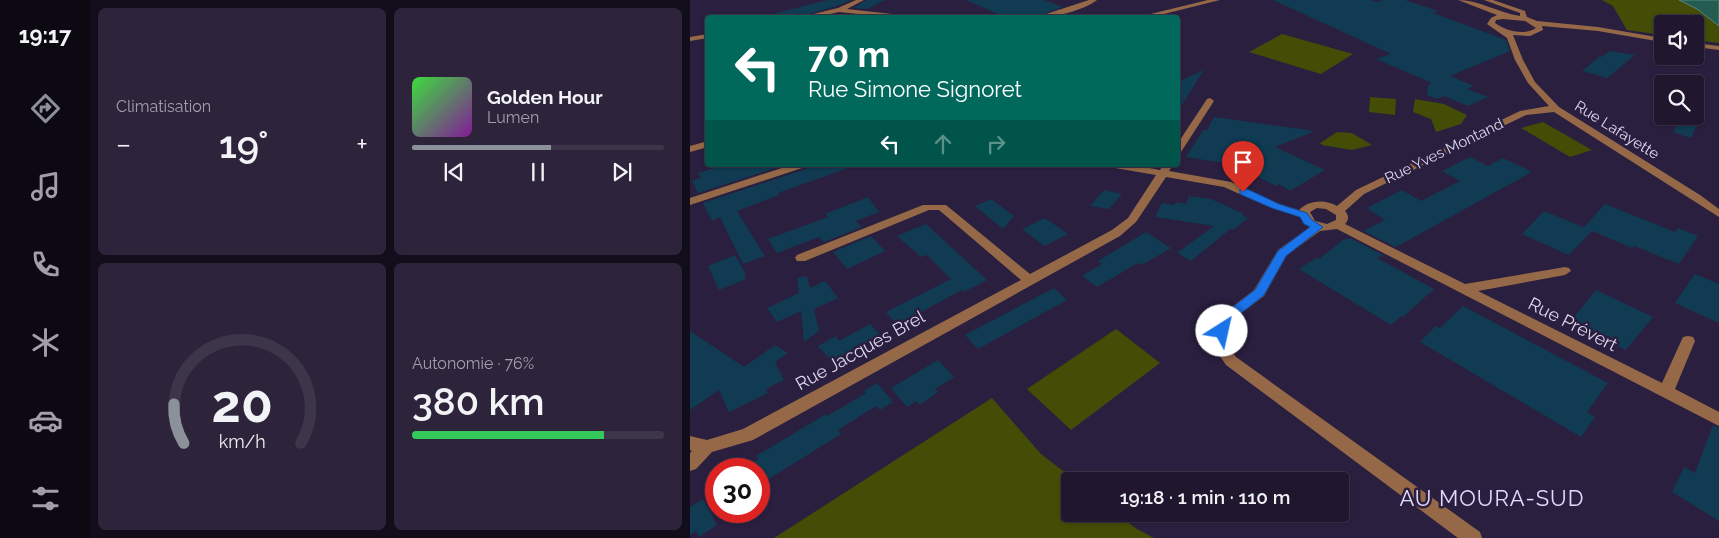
<!DOCTYPE html>
<html lang="fr">
<head>
<meta charset="utf-8">
<style>
	:root { --surface:#20172f; --page:#2d243b; --text:#f1f3f6; --muted:#a29faa; --line:#3d364b; --accent:#8c9099 }
	body { margin:0; font-family:Raleway,sans-serif; background:var(--page); color:var(--text); height:100vh; display:flex; flex-direction:column; font-size:19px; white-space:nowrap }
	* { box-sizing:border-box; margin:0 }
	p { font-size:16px; color:var(--muted) }
	.icon { flex:none; width:28px; height:28px; fill:none; stroke:currentColor; stroke-width:2; stroke-linecap:round; stroke-linejoin:round }
	.map { position:relative; flex:1; overflow:hidden }
	.details { display:flex; flex-direction:column; gap:8px; padding:8px; background:#120d1a; width:600px }
	.details>* { flex:none }
	.guide { position:absolute; left:15px; top:15px; width:475px; height:152px; border-radius:5px; box-shadow:0 1px 4px #0004,0 0 0 1px var(--line); background:#00695c; color:#fff; overflow:hidden }
	.tools { position:absolute; left:964px; top:15px; display:grid; gap:10px }
	.tools a { display:grid; place-items:center; width:50px; height:50px; border-radius:5px; background:var(--surface); box-shadow:0 1px 4px #0004,0 0 0 1px var(--line); font-size:25px }
	.speed { position:absolute; left:15px; top:458px; display:flex; gap:10px; font-size:25px; font-weight:700; text-align:center }
	.speed>* { display:grid; place-content:center; width:65px; height:65px; border-radius:50%; background:var(--surface); box-shadow:0 1px 4px #0004,0 0 0 1px var(--line); line-height:1 }
	.speed .limit { border:8px solid #d22; background:#fff; color:#111 }
	.pin { position:absolute; display:grid; place-items:center; width:42px; height:42px; color:#fff; margin:-51px -21px; border-radius:50% 50% 50% 0; rotate:-45deg; box-shadow:0 0 5px #0007 }
	.pin .icon { rotate:45deg }
	.me { position:absolute; width:55px; margin:-28px; rotate:35deg; stroke-linejoin:round; filter:drop-shadow(0 0 4px #0008) }
	.turn { display:flex; align-items:center; gap:18px; height:105px; padding:0 20px; font-size:22px }
	.turn .icon { width:65px; height:65px; stroke-width:2.5 }
	.turn b { display:block; font-size:35px; line-height:42px }
	.lanes { display:flex; align-items:center; height:48px; padding:0 20px; background:#0003; justify-content:center; gap:25px; direction:ltr }
	.lanes .off { opacity:.35 }
	.big { font-size:38px; font-weight:600; line-height:1.1 }
	.details .card { flex:1; display:flex; flex-direction:column; justify-content:center; gap:8px; min-width:0; padding:0 18px; border-radius:8px; background:var(--page) }
	.details .dial { align-items:center; gap:0 }
	.dial svg { height:130px; overflow:visible; fill:none; stroke:var(--line); stroke-width:7; stroke-linecap:round; text-anchor:middle }
	.dial text { fill:var(--text); stroke:none }
	.song { display:flex; align-items:center; gap:15px }
	.cover { width:60px; height:60px; border-radius:8px; background:linear-gradient(135deg,hsl(120 70% 55%),hsl(290 70% 35%)) }
	.played { height:5px; border-radius:2px; background:linear-gradient(90deg,var(--accent) 55%,var(--line) 55%) }
	.keys { display:flex; justify-content:space-around; direction:ltr }
	.heat { display:flex; justify-content:space-between; align-items:center; font-size:28px; direction:ltr }
	.charge { height:8px; border-radius:4px; background:linear-gradient(90deg,#34c759 76%,var(--line) 0) }
	.details .tiles { flex:1; display:grid; gap:8px; grid-template-columns:repeat(2,1fr) }
	.trip { position:absolute; left:371px; top:472px; width:288px; height:50px; border-radius:5px; background:var(--surface); box-shadow:0 1px 4px #0004,0 0 0 1px var(--line); font-weight:600; line-height:50px; text-align:center }
	main { display:flex; flex:1; min-height:0 }
	.dock { display:flex; flex-direction:column; width:90px; justify-content:space-around; align-items:center; background:#0d0913; color:var(--muted) }
	.dock .icon { width:35px; height:35px }
	.dock .current { color:var(--accent) }
	.dock b { font-size:22px; color:var(--text) }
	.map>svg:first-child { display:block }
	.green { fill:#434d06 }
	.water { fill:#235d51; stroke:#5b8280 }
	.building { fill:#103b53 }
	.lines { fill:none; stroke-linecap:round; stroke-linejoin:round }
	.minor { fill:#956948; fill-rule:evenodd }
	.route { fill:#1a73e8; stroke:#114b97 }
	.labels { text-anchor:middle; dominant-baseline:central; stroke-width:5; stroke-linejoin:round; paint-order:stroke }
	.far-street-label { font-size:15px; fill:#ddd8ed; stroke:#2a1f3f }
	.street-label { font-size:18px; fill:#ddd8ed; stroke:#2a1f3f }
	.near-neighbourhood-label { font-size:22px; letter-spacing:1px; fill:#e2d9fb; stroke:#2a1f3f }
</style>
</head>
<body>
<main>
<nav class="dock">
<b>19:17</b>
<svg class="icon current" aria-label="directions" viewBox="0 0 24 24"><path d="M12 3l9 9-9 9-9-9zM9 14v-3h6M13 9l2 2-2 2"/></svg>
<svg class="icon" aria-label="music" viewBox="0 0 24 24"><path d="M9 18V5l10-2v13"/><circle cx="6" cy="18" r="3"/><circle cx="16" cy="16" r="3"/></svg>
<svg class="icon" aria-label="phone" viewBox="0 0 24 24"><path d="M5 4h4l2 5-3 2q2 4 5 5l2-3 5 2v4C11 20 4 13 5 4z"/></svg>
<svg class="icon" aria-label="climate" viewBox="0 0 24 24"><path d="M12 3v18M4 7l16 10M4 17L20 7"/></svg>
<svg class="icon" aria-label="car" viewBox="0 0 24 24"><path d="M5 17H2v-5l4-1 3-4h7l3 4 3 1v5h-3M9 17h6M6 11h13"/><circle cx="7" cy="17" r="2"/><circle cx="17" cy="17" r="2"/></svg>
<svg class="icon" aria-label="filters" viewBox="0 0 24 24"><path d="M4 7h16M4 17h16"/><circle cx="9" cy="7" r="2"/><circle cx="15" cy="17" r="2"/></svg>
</nav>
<section class="details">
<div class="tiles">
<div class="card"><p>Climatisation</p>
<div class="heat"><a>−</a><b class="big">19°</b><a>+</a></div>
</div>
<div class="card">
<div class="song"><i class="cover"></i><div><b>Golden Hour</b><p>Lumen</p></div></div>
<div class="played"></div>
<div class="keys"><svg class="icon" aria-label="previous" viewBox="0 0 24 24"><path d="M18 5L8 12l10 7zM5 5v14"/></svg><svg class="icon" aria-label="pause" viewBox="0 0 24 24"><path d="M8 5v14M16 5v14"/></svg><svg class="icon" aria-label="next" viewBox="0 0 24 24"><path d="M6 5l10 7-10 7zM19 5v14"/></svg></div>
</div>
<div class="card dial"><svg viewBox="0 0 100 80">
<path d="M14 69A42 42 0 1 1 86 69"/>
<path d="M14 69A42 42 0 0 1 8 45" stroke="#8c9099"/>
<text x="50" y="56" font-size="32" font-weight="700">20</text>
<text x="50" y="72" font-size="11">km/h</text>
</svg></div>
<div class="card"><p>Autonomie · 76%</p><b class="big">380 km</b><div class="charge"></div></div>
</div>
</section>
<div class="map">
<svg width="1029" height="538" viewBox="0 0 1029 538">
	<rect width="100%" height="100%" fill="#2a1f3f"/>
	<g class="green">
		<polygon points="912,0 1029,0 1029,43 1005,40 1005,24 972,24 972,35 937,30 923,6"/>
		<polygon points="592,34 663,54 631,74 559,52"/>
		<polygon points="680,97 706,99 705,115 679,112"/>
		<polygon points="725,99 754,104 777,115 771,124 746,132 741,119 723,112"/>
		<polygon points="853,122 902,150 880,157 831,128"/>
		<polygon points="647,132 662,133 682,145 662,150 632,145 630,143"/>
		<polygon points="426,329 470,363 381,430 337,389"/>
		<polygon points="302,398 351,454 386,481 380,481 380,514 427,514 447,529 464,538 84,538"/>
	</g>
	<polygon class="water" points="989,0 1029,0 1029,26 1007,9"/>
	<g class="building">
		<polygon points="138,0 161,0 147,6 105,18 86,18 86,13"/>
		<polygon points="176,0 195,0 177,9 163,8"/>
		<polygon points="276,0 354,0 373,7 342,18 317,18"/>
		<polygon points="583,0 681,0 687,2 694,0 715,0 748,11 743,13 816,40 820,51 760,76 784,86 777,89 798,97 778,106 754,96 747,99 737,95 738,85 742,83 686,59 701,54"/>
		<polygon points="920,51 945,55 917,78 892,71 910,56 912,57"/>
		<polygon points="514,70 488,111 488,82"/>
		<polygon points="992,116 1011,116 1001,138 983,132"/>
		<polygon points="524,117 625,131 585,147 635,170 600,191 589,184 586,186 553,169 540,167 541,164 496,157 513,130 517,130"/>
		<polygon points="780,157 798,166 813,158 842,172 706,247 673,231 695,220 677,208 712,190 731,201 770,181 752,171"/>
		<polygon points="34,165 95,165 8,193 2,181 11,178 8,173"/>
		<polygon points="118,165 161,165 161,167 88,193 89,195 47,211 75,256 53,264 30,217 22,221 13,203 116,169"/>
		<polygon points="414,190 432,194 419,209 400,206"/>
		<polygon points="499,196 521,199 554,214 552,215 558,218 543,230 537,228 539,230 501,261 487,253 524,226 465,217 472,203 484,205 486,202 496,204"/>
		<polygon points="178,197 189,212 166,221 172,227 134,242 129,237 87,253 78,239 138,217 135,214"/>
		<polygon points="301,199 324,216 313,229 285,206"/>
		<polygon points="915,204 985,232 988,228 1008,236 989,264 944,246 942,248 902,231 879,255 832,234 854,211 900,230 893,228"/>
		<polygon points="355,218 378,234 354,246 332,229"/>
		<polygon points="236,224 297,280 274,292 272,290 207,325 196,312 261,279 237,255 231,257 207,236"/>
		<polygon points="456,232 481,248 452,265 448,263 407,287 392,276 412,264 408,261"/>
		<polygon points="181,236 195,251 157,269 143,252"/>
		<polygon points="660,238 693,255 687,258 744,289 713,317 711,316 701,325 609,269 626,258 629,259 653,240"/>
		<polygon points="45,255 56,274 54,274 56,279 29,290 18,266"/>
		<polygon points="1005,274 1029,284 1029,323 985,303"/>
		<polygon points="117,276 120,288 135,281 148,298 124,309 129,331 114,342 111,311 87,322 77,308 109,293 107,278"/>
		<polygon points="364,288 377,300 288,349 275,335"/>
		<polygon points="906,290 963,317 936,350 880,322"/>
		<polygon points="773,306 918,383 897,412 905,417 891,437 730,342 746,326 750,328"/>
		<polygon points="180,324 191,336 142,362 128,346 146,336 149,341"/>
		<polygon points="0,331 54,367 85,345 98,353 85,362 94,380 76,389 78,393 39,412 29,390 0,410"/>
		<polygon points="248,360 264,377 245,389 248,392 230,405 226,401 217,407 201,388"/>
		<polygon points="187,383 203,402 190,410 186,406 148,430 151,434 69,485 69,469 52,469 69,459 66,456 136,414 137,416 176,393 174,391"/>
		<polygon points="1023,425 1029,428 1029,521 982,492 994,467 1005,473"/>
		<polygon points="13,499 27,525 9,537 6,531 0,535 0,507"/>
	</g>
	<g class="lines">
		<g class="minor">
			<polygon points="166,0 174,0 157,9 238,18 207,18 149,12 122,18 107,18 148,8"/>
			<path d="M399,0H407C393,11 361,18 344,18Z"/>
			<polygon points="518,0 530,0 458,18 444,18"/>
			<path d="M768,0C789,0 809,13 830,16V13L794,0H803L835,11L837,17L847,21L908,27L972,38V42L908,31L852,26L853,30L840,36L823,35L833,60L845,82L869,107L1010,195L1029,209V217L864,112L836,115L674,194L655,211C659,215 659,220 655,224L775,284L875,267L879,268L881,271L875,275L788,291L972,383L993,337L998,336L1003,337L1005,341L985,389L1029,412V426L647,229L630,231L597,255L574,296L541,321L535,342L546,357L790,532L792,538H768L536,365L521,343L530,316L564,290L588,250L620,227L610,217L581,208L534,187L476,177L446,222L430,236L63,440L22,452L6,469L0,471V453L2,451L0,450V436L17,440L53,429L331,280L249,210H239L115,261H107L105,258L107,255L233,205H256L340,274L422,230L438,218L466,175L425,168L420,165H443L470,170L473,165H483L479,171L541,182L589,204L609,210C619,200 635,199 647,206L666,190L830,111L859,106L838,83L825,60L817,38L797,24L801,18L807,15ZM813,19L835,21L846,28C834,36 816,31 805,23L806,20ZM627,208L636,209L646,215V220L637,224L625,221L620,212Z"/>
			<polygon points="18,34 18,38 0,41 0,37"/>
			<polygon points="1005,43 1029,46 1029,50 1005,47"/>
			<polygon points="520,98 524,101 491,152 488,153 488,143 517,99"/>
			<polygon points="18,141 18,147 0,152 0,146"/>
			<polygon points="101,165 116,165 115,167 0,205 0,198"/>
		</g>
	</g>
	<polygon class="route" points="550,189 557,189 589,204 617,213 622,220 633,227 596,256 574,295 541,321 536,334 527,334 525,331 531,316 565,290 588,251 620,227 614,224 610,217 582,208 550,194"/>
	<g class="labels">
		<g class="far-street-label">
			<text transform="translate(927 130) rotate(32)">Rue Lafayette</text>
			<text transform="translate(754 151) rotate(-26)">Rue Yves Montand</text>
		</g>
		<g class="street-label">
			<text transform="translate(883 324) rotate(27)">Rue Prévert</text>
			<text transform="translate(170 350) rotate(-29)">Rue Jacques Brel</text>
		</g>
		<g class="near-neighbourhood-label">
			<text x="802" y="498">AU MOURA-SUD</text>
		</g>
	</g>
</svg>
<div class="tools">
<a><svg class="icon" aria-label="sound" viewBox="0 0 24 24"><path d="M4 9h4l5-4v14l-5-4H4zM17 9q2 3 0 6"/></svg></a>
<a><svg class="icon" aria-label="search" viewBox="0 0 24 24"><circle cx="10" cy="10" r="6"/><path d="M15 15l6 6"/></svg></a>
</div>
<div class="speed"><div class="limit">30</div></div>
<div class="pin" style="left:553px;top:192px;background:#d93025"><svg class="icon" aria-label="arrive" viewBox="0 0 24 24"><path d="M6 21V4h12l-3 4 3 4H6"/></svg></div>
<svg class="me" style="left:532px;top:331px" viewBox="-20 -20 40 40"><circle r="19" fill="#fff"/><path d="M0-13L10 11 0 6-10 11z" fill="#1a73e8"/></svg>
<div class="trip">19:18 · 1 min · 110 m</div>
<div class="guide">
<div class="turn"><svg class="icon" aria-label="left" viewBox="0 0 24 24"><path d="M17 20v-9H6M10 6l-5 5 5 5"/></svg><div><b>70 m</b>Rue Simone Signoret</div></div>
<div class="lanes"><svg class="icon" aria-label="left" viewBox="0 0 24 24"><path d="M17 20v-9H6M10 6l-5 5 5 5"/></svg><svg class="icon off" aria-label="ahead" viewBox="0 0 24 24"><path d="M12 20V5M6 11l6-6 6 6"/></svg><svg class="icon off" aria-label="right" viewBox="0 0 24 24"><path d="M7 20v-9h11M14 6l5 5-5 5"/></svg></div>
</div>
</div>
</main>
</body>
</html>
